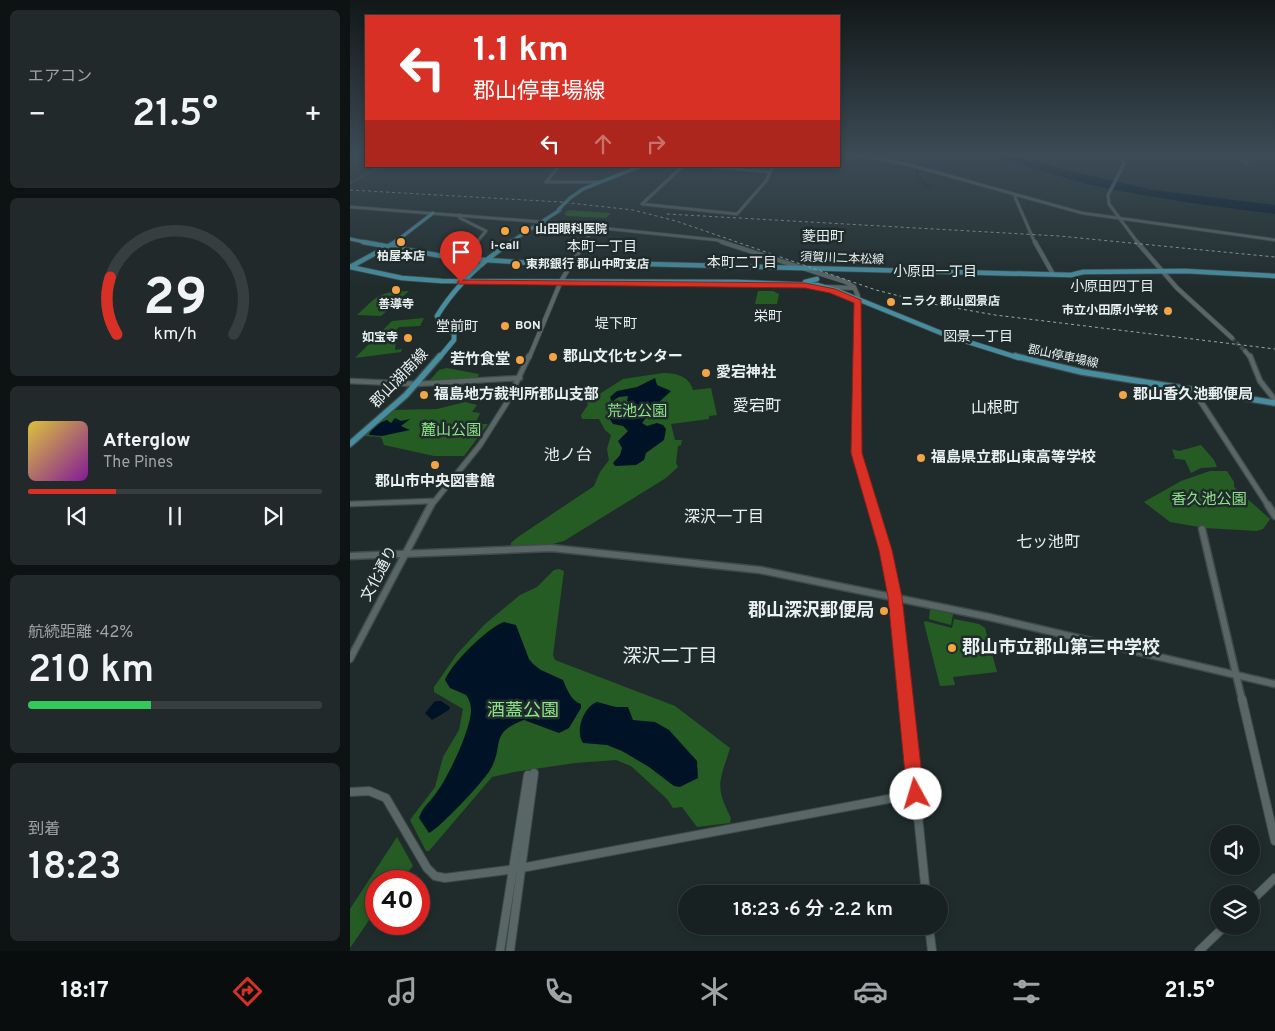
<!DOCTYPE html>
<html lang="ja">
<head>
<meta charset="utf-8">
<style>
	:root { --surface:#182121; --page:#21292a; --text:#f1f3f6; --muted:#9fa3a5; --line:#363e3f; --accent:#d93025 }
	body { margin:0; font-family:Overpass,"Noto Sans JP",sans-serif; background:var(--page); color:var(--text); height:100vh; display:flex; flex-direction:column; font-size:19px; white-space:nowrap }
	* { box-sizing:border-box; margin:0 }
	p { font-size:16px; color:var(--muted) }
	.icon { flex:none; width:28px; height:28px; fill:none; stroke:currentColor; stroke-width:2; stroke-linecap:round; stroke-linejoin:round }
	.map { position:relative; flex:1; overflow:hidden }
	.drawer { display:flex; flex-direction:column; gap:10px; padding:10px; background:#0d1212; width:350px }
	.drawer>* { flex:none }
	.top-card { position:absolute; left:15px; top:15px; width:475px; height:152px; border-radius:0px; box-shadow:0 2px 8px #0003,0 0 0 1px var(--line); background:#d93025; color:#fff; overflow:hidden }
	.controls { position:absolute; left:860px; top:825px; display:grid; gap:10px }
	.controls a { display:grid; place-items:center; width:50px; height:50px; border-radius:50%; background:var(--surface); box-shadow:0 2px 8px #0003,0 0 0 1px var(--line); font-size:25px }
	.speed { position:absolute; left:15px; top:870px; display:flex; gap:10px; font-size:25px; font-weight:700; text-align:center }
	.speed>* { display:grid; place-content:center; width:65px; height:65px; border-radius:50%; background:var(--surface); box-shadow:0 2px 8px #0003,0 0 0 1px var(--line); line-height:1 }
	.speed .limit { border:8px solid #d22; background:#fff; color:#111 }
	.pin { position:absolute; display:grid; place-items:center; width:42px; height:42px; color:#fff; margin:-51px -21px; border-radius:50% 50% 50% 0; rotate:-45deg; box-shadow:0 0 5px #0007 }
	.pin .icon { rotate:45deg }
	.me { position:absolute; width:55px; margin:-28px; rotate:354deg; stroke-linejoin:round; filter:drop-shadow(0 0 4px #0008) }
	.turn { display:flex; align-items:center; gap:18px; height:105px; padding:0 25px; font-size:22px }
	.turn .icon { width:65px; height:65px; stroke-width:2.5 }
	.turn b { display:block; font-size:35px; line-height:42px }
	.lanes { display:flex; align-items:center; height:48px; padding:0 25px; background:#0003; justify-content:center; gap:25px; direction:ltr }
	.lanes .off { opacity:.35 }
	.big { font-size:38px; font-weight:600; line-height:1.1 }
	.drawer .widget { flex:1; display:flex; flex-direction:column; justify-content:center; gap:8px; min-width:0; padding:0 18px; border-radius:8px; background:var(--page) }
	.drawer .dial { align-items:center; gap:0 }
	.dial svg { height:130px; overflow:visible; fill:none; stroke:var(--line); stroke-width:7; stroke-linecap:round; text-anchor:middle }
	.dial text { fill:var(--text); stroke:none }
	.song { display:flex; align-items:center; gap:15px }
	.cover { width:60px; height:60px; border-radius:8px; background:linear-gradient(135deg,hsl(50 70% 55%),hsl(290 70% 35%)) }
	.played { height:5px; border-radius:2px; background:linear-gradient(90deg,var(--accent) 30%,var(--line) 30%) }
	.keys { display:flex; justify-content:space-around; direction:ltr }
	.heat { display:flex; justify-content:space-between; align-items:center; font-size:28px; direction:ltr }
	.charge { height:8px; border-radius:4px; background:linear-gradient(90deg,#34c759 42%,var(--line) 0) }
	.trip { position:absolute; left:328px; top:885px; width:270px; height:50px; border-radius:25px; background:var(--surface); box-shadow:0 2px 8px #0003,0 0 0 1px var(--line); font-weight:600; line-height:50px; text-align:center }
	.tab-bar { display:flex; height:80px; justify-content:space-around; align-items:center; background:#0a0d0d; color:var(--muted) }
	.tab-bar .icon { width:35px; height:35px }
	.tab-bar .on { color:var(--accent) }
	.tab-bar b { font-size:22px; color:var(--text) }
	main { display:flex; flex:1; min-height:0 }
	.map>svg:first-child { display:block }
	.green { fill:#255c23 }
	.water { fill:#001326 }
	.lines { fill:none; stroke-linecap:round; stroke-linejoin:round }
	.stream { stroke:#001326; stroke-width:1 }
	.minor-tunnel-far1 { stroke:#3e4949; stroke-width:2.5; stroke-dasharray:2.5 1; stroke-linecap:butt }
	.minor-tunnel { stroke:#3e4949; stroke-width:4; stroke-dasharray:4 2; stroke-linecap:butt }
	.minor-far4-casing { stroke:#3f4a49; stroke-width:4 }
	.minor-far3-casing { stroke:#3f4a49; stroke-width:5.5 }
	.minor-far2-casing { stroke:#3f4a49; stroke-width:7 }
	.minor-far1-casing { stroke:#3f4a49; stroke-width:9 }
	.minor-casing { stroke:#3f4a49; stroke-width:10 }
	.major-far2-casing { stroke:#3f4a49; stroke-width:4.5 }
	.major-far1-casing { stroke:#3f4a49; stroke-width:6 }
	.major-casing { stroke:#3f4a49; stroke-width:8 }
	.minor-far4 { stroke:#596666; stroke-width:2.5 }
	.minor-far3 { stroke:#596666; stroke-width:4 }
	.minor-far2 { stroke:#596666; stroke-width:4.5 }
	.minor-far1 { stroke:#596666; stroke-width:6 }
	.minor { stroke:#596666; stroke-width:8 }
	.major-far2 { stroke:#468e9f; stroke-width:3 }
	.major-far1 { stroke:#468e9f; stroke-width:4.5 }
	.major { stroke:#468e9f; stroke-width:5.5 }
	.rail { stroke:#9ca5a5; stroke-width:1; stroke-dasharray:3 3; stroke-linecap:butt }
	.major-bridge-casing { stroke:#3f4a49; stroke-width:4.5; stroke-linecap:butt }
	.major-bridge { stroke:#468e9f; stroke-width:3 }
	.route { fill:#d93025; stroke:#8d1f18 }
	.poi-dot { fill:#f4a345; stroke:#202c2c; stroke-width:2 }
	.labels { text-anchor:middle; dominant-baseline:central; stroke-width:5; stroke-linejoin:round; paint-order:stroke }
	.far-poi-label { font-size:12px; font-weight:bold; fill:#e9f0f0; stroke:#202c2c; text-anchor:start }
	.far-street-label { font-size:12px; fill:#e9f0f0; stroke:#202c2c }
	.far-neighbourhood-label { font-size:14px; fill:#e9f0f0; stroke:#202c2c }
	.poi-label { font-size:15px; font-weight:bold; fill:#e9f0f0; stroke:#202c2c; text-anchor:start }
	.street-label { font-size:15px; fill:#e9f0f0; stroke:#202c2c }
	.park-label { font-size:15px; fill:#8de586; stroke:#202c2c }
	.neighbourhood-label { font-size:16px; fill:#e9f0f0; stroke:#202c2c }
	.near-poi-label { font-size:18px; font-weight:bold; fill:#e9f0f0; stroke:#202c2c; text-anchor:end }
	.near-park-label { font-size:18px; fill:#8de586; stroke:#202c2c }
	.near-neighbourhood-label { font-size:19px; fill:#e9f0f0; stroke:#202c2c }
</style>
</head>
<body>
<main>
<section class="drawer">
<div class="widget"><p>エアコン</p>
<div class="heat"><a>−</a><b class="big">21.5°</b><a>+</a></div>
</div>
<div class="widget dial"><svg viewBox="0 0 100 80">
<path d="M14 69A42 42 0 1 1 86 69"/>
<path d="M14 69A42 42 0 0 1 10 34" stroke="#d93025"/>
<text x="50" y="56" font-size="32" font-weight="700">29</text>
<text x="50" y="72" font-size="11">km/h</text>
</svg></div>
<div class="widget">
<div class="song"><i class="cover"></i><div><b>Afterglow</b><p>The Pines</p></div></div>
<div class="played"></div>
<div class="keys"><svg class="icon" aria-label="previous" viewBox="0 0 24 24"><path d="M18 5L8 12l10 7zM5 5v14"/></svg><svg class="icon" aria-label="pause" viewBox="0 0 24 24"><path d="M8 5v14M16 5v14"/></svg><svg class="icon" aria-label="next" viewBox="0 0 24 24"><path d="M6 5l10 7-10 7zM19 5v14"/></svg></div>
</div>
<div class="widget"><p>航続距離 · 42%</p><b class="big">210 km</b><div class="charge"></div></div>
<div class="widget"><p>到着</p><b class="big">18:23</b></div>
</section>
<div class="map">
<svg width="925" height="951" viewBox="0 0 925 951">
	<rect width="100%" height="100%" fill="#202c2c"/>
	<g class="green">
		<polygon points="218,210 261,213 256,218 217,216 214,214"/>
		<path d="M59,291L31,316L7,315C29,295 27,292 59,291Z"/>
		<polygon points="408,291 423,291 429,294 427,304 405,304"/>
		<polygon points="74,318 70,326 49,327 47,329 45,350 52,349 51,352 5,358 42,321"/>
		<polygon points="97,368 129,374 126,381 79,381 89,370"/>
		<path d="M313,373C326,373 339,376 343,390L361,388L367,415L359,416V419L321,424L325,440H332L331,445L328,446L326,463L328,467L316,478L214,541L199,545L161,546V543L168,537L244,486L250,472L259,460L257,449L261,435L255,430L249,419H232L231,415L238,405L237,402L273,379Z"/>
		<polygon points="115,402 127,405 122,412 130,413 125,424 138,424 114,456 84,456 34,445 31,437 13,436 42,410 87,409"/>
		<polygon points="851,445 864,460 867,467 851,468 841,473 835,460 821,458 825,458 822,449 829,451"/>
		<polygon points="860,471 877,471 884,482 884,487 920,519 913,529 907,531 855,528 820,522 794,502 831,481"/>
		<path d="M209,569L214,571L203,655L205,660L325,706L380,748C370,781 364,785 381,818L380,823L347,827L332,807L323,808L317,799L281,766L266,760L225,763L164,772L142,777L79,851H76L60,820L85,787L93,757L109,730L113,709L84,692V687L107,654L134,625L170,595L187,587L204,570Z"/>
		<polygon points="580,609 603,614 601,625 579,619"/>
		<polygon points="604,619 629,624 635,628 647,672 603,677 605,685 590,686 574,623 575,621 602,628"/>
		<polygon points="47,837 63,866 50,881 26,881 26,910 0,948 0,909"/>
	</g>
	<g class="water">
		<path d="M630,154H657L702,167L803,190L925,205V214C862,206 799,198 737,184C701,175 666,161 630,154Z"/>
		<polygon points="305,378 307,385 321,391 308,403 305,415 296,418 292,423 297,426 307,423 313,425 316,429 314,440 296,453 294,460 286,465 265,466 263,463 270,455 272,448 268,441 278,431 273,426 263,424 259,418 264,412 264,406 266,406 267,412 281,407 283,404 277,401 278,396 269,397 264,400 265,405 263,405 260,397 267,391 287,387"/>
		<path d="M45,418L51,421L60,419L51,426L60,430L32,436L19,435C21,428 30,422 37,420L41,423Z"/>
		<path d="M154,622L166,625L179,659L183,664L191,670L213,680C217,689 221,701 231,704V708L219,728L209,733L174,720C138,733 155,746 140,770C134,781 89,829 79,833L69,818C72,808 78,804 84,796C97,780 121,730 121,710C121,704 119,699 116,695L100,688L95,680C101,664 137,628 154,622Z"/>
		<polygon points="85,701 91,701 100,707 99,710 82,720 75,713"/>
		<path d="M247,702L266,707H278L283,720L305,722L319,730L347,761L348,778L330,787L324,786L299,767L272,751L257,745L233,743C225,732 233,707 247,702Z"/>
	</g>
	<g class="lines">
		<g class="stream">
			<polyline points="489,154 519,161 538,162"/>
			<polyline points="549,162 559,162 562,164"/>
			<polyline points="566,167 568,178 572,179 572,182 582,188"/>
		</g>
		<polyline class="minor-tunnel-far1" points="0,183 27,168"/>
		<polyline class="minor-tunnel" points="882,338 895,351"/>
		<g class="minor-far4-casing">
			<g id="minor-far4">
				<polyline points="503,154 560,165 732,213 925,240"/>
				<polyline points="770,154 774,164 758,195 759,204 788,243"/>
				<polyline points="886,154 897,163"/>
				<polyline points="333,166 292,204 387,214 416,181 423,166"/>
				<polyline points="356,166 420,172"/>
				<polyline points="25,168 28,166"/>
				<polyline points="196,182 249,182"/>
				<polyline points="196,182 209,166"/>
				<polyline points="667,195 665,197 685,243"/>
				<polyline points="0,207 193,222 367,240 376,243"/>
				<polyline points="110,215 110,218 136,231 126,243"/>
				<polyline points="234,243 244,227"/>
			</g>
		</g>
		<g class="minor-far3-casing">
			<g id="minor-far3">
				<polyline points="372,242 496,282 504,287 508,296 508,358"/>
				<polyline points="685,242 703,274"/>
				<polyline points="787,242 827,288 882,338"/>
				<polyline points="112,259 127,242"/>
				<polyline points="477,287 504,288"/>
				<polyline points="895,351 901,358"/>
				<polyline points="179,358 211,281 235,242"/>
			</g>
		</g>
		<g class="minor-far2-casing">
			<g id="minor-far2">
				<polyline points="508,356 507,453 523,507"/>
				<polyline points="900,356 910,381 925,400"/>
				<polyline points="0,381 66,384 170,378"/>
				<polyline points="851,402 919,507"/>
				<polyline points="0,504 83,501"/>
				<polyline points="80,507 130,445 156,404 179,356"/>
			</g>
		</g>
		<g class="minor-far1-casing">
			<g id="minor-far1">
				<polyline points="523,505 536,550 545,597 556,700"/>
				<polyline points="918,505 925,516"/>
				<polyline points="852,529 892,700"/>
				<polyline points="0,556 201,548 410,570 639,617 925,684"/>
				<polyline points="0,659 81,505"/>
			</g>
		</g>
		<g class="minor-casing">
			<g id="minor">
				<polyline points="556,699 576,894"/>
				<polyline points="892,699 925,841"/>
				<polyline points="0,792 19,791 36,798 77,868 85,876 95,878 166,869 565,794"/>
				<polyline points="901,901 925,878"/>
				<polyline points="579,926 582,951"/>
				<polyline points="150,951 178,775"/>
				<polyline points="160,951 184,773"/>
				<polyline points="849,951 875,926"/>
			</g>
		</g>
		<g class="major-far2-casing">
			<g id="major-far2">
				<polyline points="220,198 233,189 291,166"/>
				<polyline points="0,239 19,243"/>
				<polyline points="44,243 83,213"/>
				<polyline points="159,243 210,210"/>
			</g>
		</g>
		<g class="major-far1-casing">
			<g id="major-far1">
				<polyline points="13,242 103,258 183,263 296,264 721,275 733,272 835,271 925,276"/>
				<polyline points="0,267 52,278 92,281 388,282 467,285 488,291 596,335 669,358"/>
				<polyline points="0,267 46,242"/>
				<polyline points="455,282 467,279"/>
				<path d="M89,358L104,340V334L90,322L87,316C106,285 131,262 161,242"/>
			</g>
		</g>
		<g class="major-casing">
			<g id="major">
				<polyline points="665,356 732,372 925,403"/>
				<polyline points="0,444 56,395 90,356"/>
			</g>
		</g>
		<use href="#minor-far4" class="minor-far4"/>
		<use href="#minor-far3" class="minor-far3"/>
		<use href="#minor-far2" class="minor-far2"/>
		<use href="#minor-far1" class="minor-far1"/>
		<use href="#minor" class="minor"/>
		<use href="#major-far2" class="major-far2"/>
		<use href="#major-far1" class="major-far1"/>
		<use href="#major" class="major"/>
		<g class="rail">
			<polyline points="0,190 211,202 283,210 326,221 526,290 577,303 645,315 925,349"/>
			<polyline points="317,214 709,236 925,257"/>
		</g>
		<g class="major-bridge-casing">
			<polyline id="major-bridge" points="208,210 220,198"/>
		</g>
		<use href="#major-bridge" class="major-bridge"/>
	</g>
	<linearGradient id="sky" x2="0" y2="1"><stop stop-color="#121818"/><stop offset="0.54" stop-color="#3c4b56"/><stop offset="1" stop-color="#3c4b56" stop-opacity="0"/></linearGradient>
	<rect width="925" height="287" fill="url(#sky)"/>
	<polygon class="route" points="111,280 455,283 485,289 511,300 512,453 542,550 552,597 574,794 572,800 566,803 559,800 557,794 538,597 529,550 501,453 504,303 480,293 455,288 108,284 107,282"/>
	<g class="poi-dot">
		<circle cx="175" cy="230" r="5"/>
		<circle cx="155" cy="231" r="5"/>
		<circle cx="51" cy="242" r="5"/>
		<circle cx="166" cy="265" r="5"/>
		<circle cx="46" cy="290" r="5"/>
		<circle cx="541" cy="302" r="5"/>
		<circle cx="818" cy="311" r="5"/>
		<circle cx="155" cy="326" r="5"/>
		<circle cx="58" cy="338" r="5"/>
		<circle cx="203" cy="357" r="5"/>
		<circle cx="170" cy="360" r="5"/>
		<circle cx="356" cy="373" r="5"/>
		<circle cx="74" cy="395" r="5"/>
		<circle cx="773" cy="395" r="5"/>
		<circle cx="571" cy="458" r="5"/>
		<circle cx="85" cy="465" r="5"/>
		<circle cx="534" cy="611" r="5"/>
		<circle cx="602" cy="648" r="5"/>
	</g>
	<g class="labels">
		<g class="far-poi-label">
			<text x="185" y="230">山田眼科医院</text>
			<text x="155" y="246" text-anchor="middle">i-call</text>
			<text x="51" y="257" text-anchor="middle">柏屋本店</text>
			<text x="176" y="265">東邦銀行 郡山中町支店</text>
			<text x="551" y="302">ニラク 郡山図景店</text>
			<text x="46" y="305" text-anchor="middle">善導寺</text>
			<text x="808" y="311" text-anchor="end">市立小田原小学校</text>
			<text x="165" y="326">BON</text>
			<text x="48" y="338" text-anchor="end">如宝寺</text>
		</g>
		<g class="far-street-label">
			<text transform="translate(492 259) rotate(2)">須賀川二本松線</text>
			<text transform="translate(713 357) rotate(12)">郡山停車場線</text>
		</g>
		<g class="far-neighbourhood-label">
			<text x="473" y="237">菱田町</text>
			<text x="252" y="247">本町一丁目</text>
			<text x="392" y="263">本町二丁目</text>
			<text x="585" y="272">小原田一丁目</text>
			<text x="762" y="287">小原田四丁目</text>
			<text x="418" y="317">栄町</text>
			<text x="266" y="324">堤下町</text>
			<text x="107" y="327">堂前町</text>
			<text x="628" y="337">図景一丁目</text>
		</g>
		<g class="poi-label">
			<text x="213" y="357">郡山文化センター</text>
			<text x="160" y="360" text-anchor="end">若竹食堂</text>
			<text x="366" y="373">愛宕神社</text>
			<text x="84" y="395">福島地方裁判所郡山支部</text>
			<text x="783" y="395">郡山香久池郵便局</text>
			<text x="581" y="458">福島県立郡山東高等学校</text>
			<text x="85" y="482" text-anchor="middle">郡山市中央図書館</text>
		</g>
		<g class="street-label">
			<text transform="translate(50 379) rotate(-46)">郡山湖南線</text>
			<text transform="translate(30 574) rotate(-62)">文化通り</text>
		</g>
		<g class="park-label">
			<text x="287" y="412">荒池公園</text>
			<text x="101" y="431">麓山公園</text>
			<text x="859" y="500">香久池公園</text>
		</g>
		<g class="neighbourhood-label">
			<text x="407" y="407">愛宕町</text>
			<text x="645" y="409">山根町</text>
			<text x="218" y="456">池ノ台</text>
			<text x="374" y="518">深沢一丁目</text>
			<text x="698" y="543">七ッ池町</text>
		</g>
		<g class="near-poi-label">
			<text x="524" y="611">郡山深沢郵便局</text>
			<text x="612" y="648" text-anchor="start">郡山市立郡山第三中学校</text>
		</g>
		<g class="near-park-label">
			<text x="173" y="711">酒蓋公園</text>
		</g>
		<g class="near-neighbourhood-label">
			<text x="320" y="657">深沢二丁目</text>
		</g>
	</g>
</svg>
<div class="controls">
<a><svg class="icon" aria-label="sound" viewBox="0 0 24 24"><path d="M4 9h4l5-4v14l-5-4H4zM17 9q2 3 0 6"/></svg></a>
<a><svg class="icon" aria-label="layers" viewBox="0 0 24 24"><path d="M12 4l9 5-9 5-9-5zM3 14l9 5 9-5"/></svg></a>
</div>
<div class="speed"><div class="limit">40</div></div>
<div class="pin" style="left:111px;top:282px;background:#d93025"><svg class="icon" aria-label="arrive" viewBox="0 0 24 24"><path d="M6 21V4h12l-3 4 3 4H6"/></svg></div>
<svg class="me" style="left:566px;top:794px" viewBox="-20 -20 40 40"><circle r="19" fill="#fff"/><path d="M0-13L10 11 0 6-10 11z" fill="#d93025"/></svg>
<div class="trip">18:23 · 6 分 · 2.2 km</div>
<div class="top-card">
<div class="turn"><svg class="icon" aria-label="left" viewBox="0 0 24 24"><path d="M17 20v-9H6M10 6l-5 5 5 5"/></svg><div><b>1.1 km</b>郡山停車場線</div></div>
<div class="lanes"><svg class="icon" aria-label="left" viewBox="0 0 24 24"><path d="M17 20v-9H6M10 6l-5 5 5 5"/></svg><svg class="icon off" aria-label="ahead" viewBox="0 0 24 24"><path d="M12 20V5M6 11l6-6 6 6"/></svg><svg class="icon off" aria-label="right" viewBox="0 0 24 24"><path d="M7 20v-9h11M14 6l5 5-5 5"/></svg></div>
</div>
</div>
</main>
<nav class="tab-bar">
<b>18:17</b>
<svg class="icon on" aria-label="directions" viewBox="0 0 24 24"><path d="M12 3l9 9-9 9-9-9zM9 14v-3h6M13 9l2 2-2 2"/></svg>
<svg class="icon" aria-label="music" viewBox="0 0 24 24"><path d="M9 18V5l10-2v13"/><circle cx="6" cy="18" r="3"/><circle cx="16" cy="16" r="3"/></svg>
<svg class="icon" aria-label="phone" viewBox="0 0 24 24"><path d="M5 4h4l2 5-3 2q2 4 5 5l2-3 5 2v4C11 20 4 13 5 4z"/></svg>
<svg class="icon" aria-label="climate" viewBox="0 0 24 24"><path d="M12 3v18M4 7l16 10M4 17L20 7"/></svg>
<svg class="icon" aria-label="car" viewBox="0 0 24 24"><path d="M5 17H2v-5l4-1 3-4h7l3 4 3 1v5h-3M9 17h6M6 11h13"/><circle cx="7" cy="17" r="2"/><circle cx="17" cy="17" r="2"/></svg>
<svg class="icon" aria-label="filters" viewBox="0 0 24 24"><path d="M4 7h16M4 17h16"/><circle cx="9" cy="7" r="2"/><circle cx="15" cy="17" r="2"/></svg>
<b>21.5°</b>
</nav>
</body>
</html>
